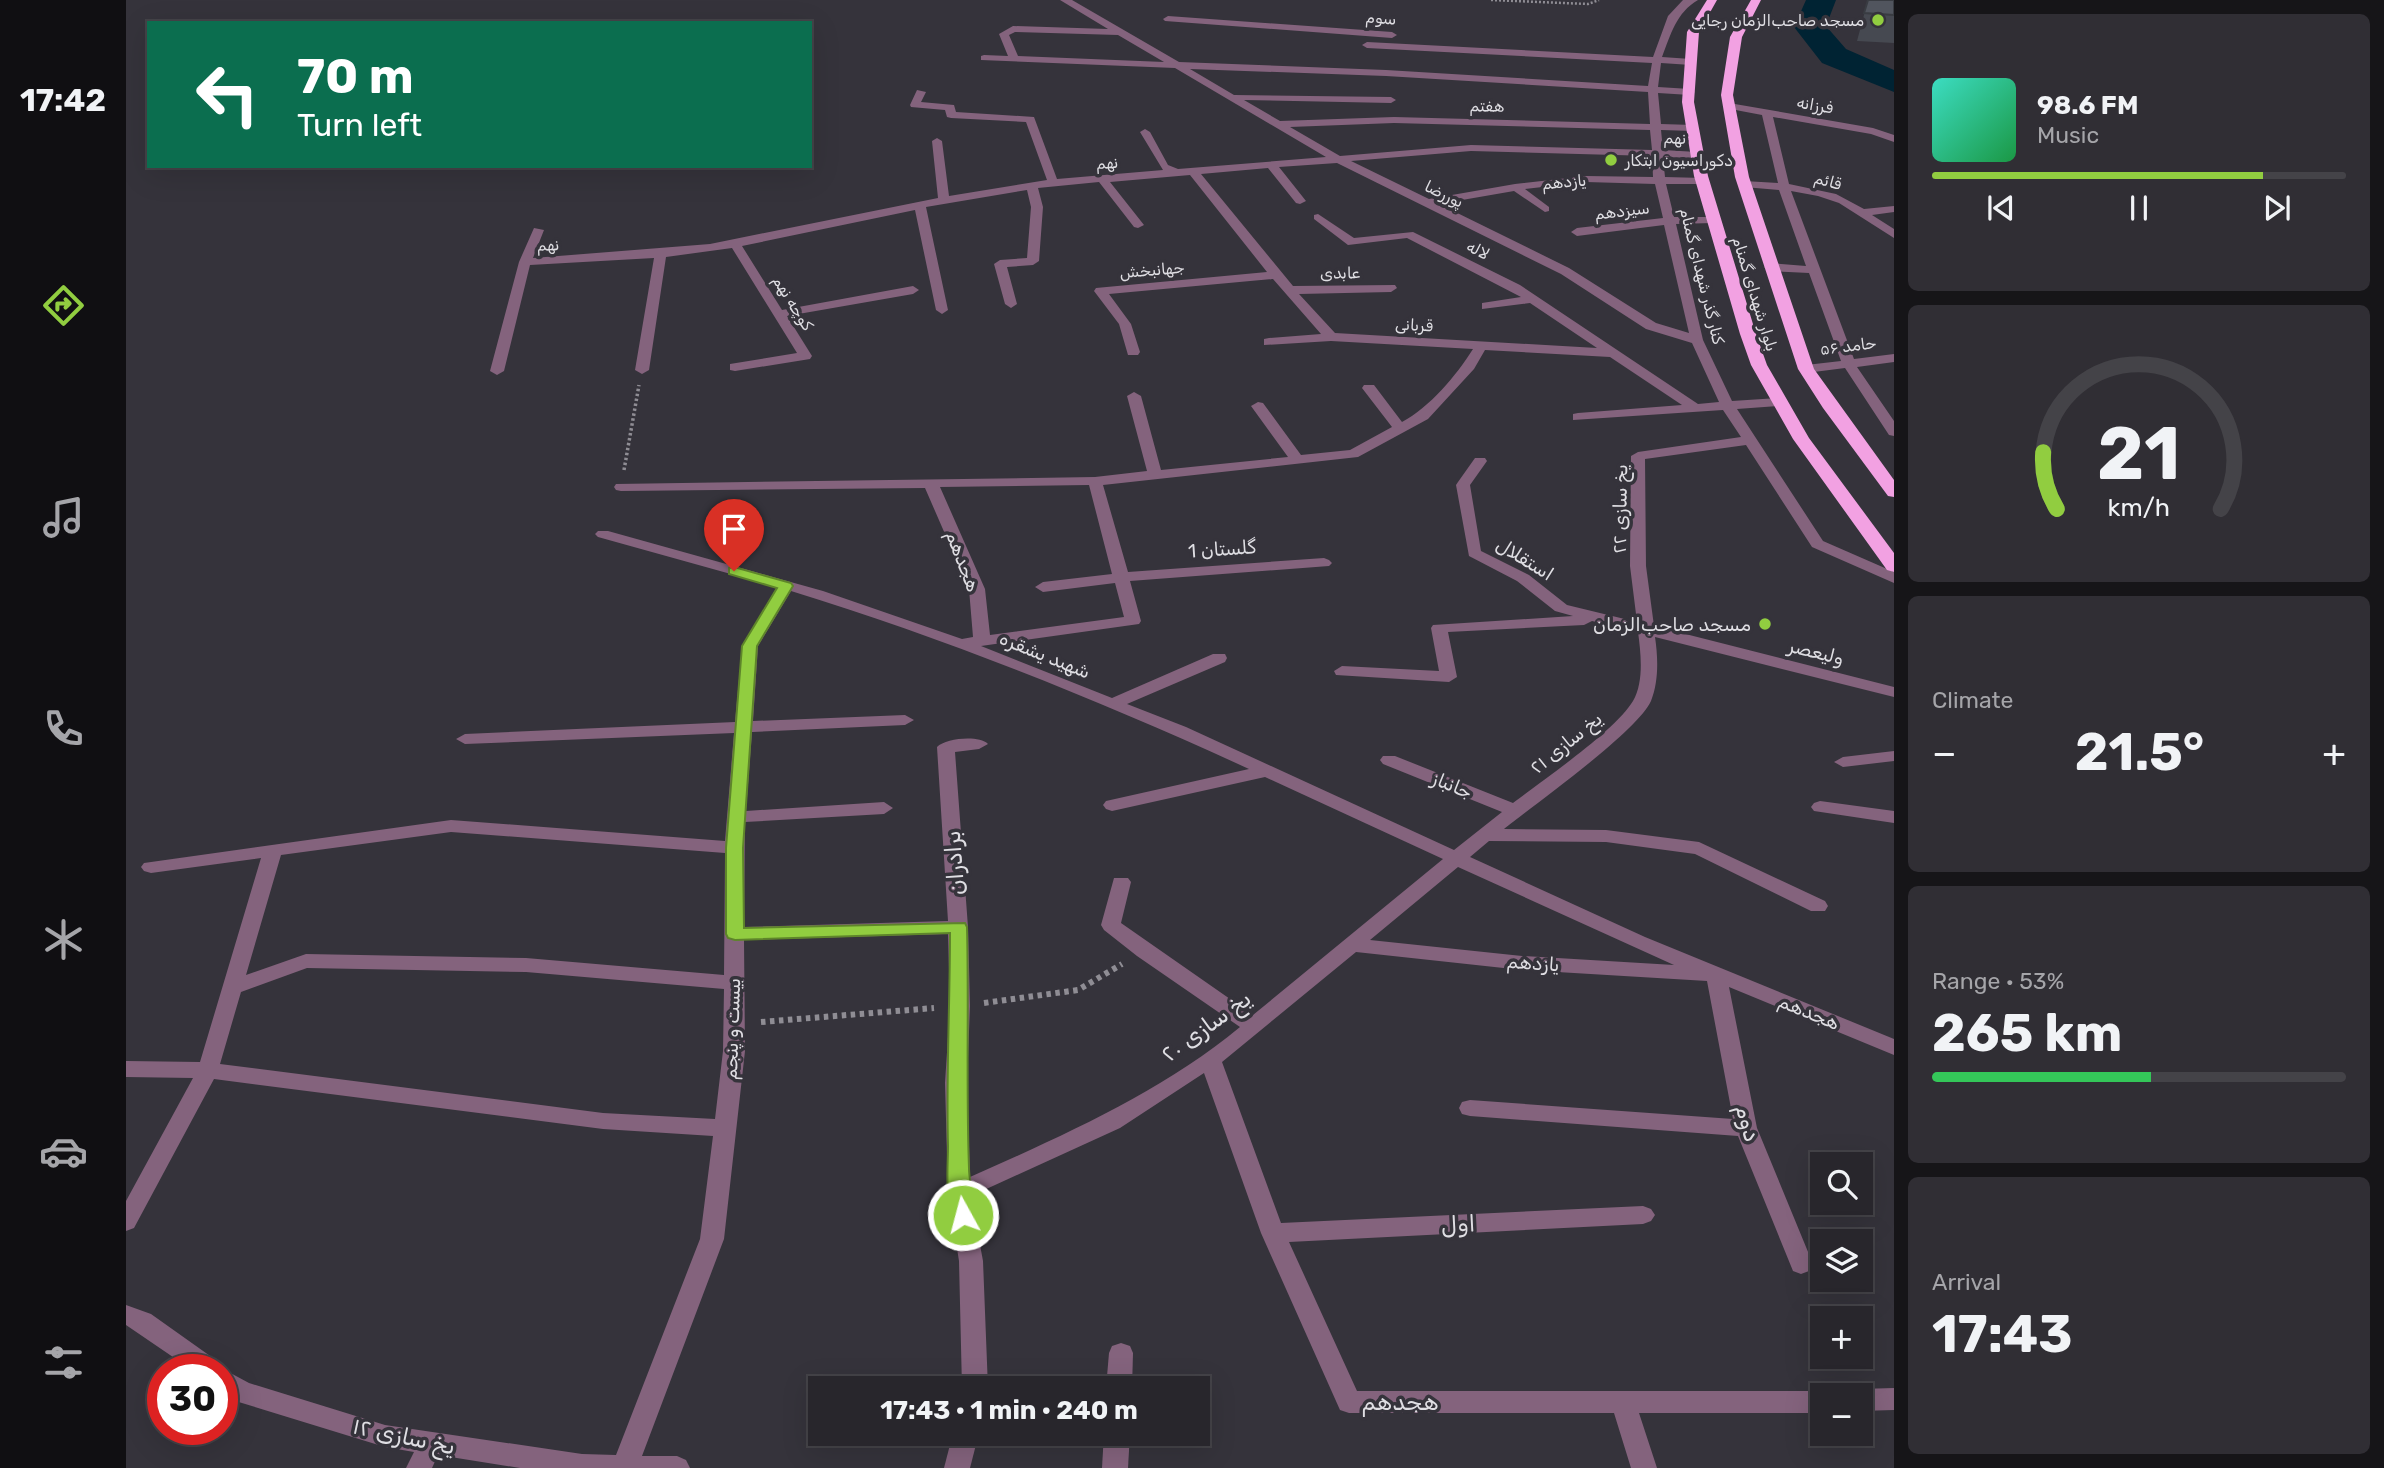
<!DOCTYPE html>
<html lang="en">
<head>
<meta charset="utf-8">
<style>
	:root { --surface:#28262c; --page:#302e34; --text:#f1f3f6; --muted:#a5a5a9; --line:#444348; --accent:#91cd40 }
	body { margin:0; font-family:Rubik,"Noto Naskh Arabic",sans-serif; background:var(--page); color:var(--text); height:100vh; display:flex; flex-direction:column; font-size:26px; white-space:nowrap }
	* { box-sizing:border-box; margin:0 }
	p { font-size:23px; color:var(--muted) }
	.icon { flex:none; width:38px; height:38px; fill:none; stroke:currentColor; stroke-width:2; stroke-linecap:round; stroke-linejoin:round }
	.map { position:relative; flex:1; overflow:hidden }
	.side { display:flex; flex-direction:column; gap:14px; padding:14px; background:#161518; width:490px }
	.side>* { flex:none }
	.hud { position:absolute; left:21px; top:21px; width:665px; height:147px; border-radius:0px; box-shadow:0 7px 28px #0002,0 0 0 2px var(--line); background:#0b6e4f; color:#fff; overflow:hidden }
	.buttons { position:absolute; left:1684px; top:1152px; display:grid; gap:14px }
	.buttons a { display:grid; place-items:center; width:63px; height:63px; border-radius:0px; background:var(--surface); box-shadow:0 7px 28px #0002,0 0 0 2px var(--line); font-size:35px }
	.speed { position:absolute; left:21px; top:1354px; display:flex; gap:14px; font-size:35px; font-weight:700; text-align:center }
	.speed>* { display:grid; place-content:center; width:91px; height:91px; border-radius:50%; background:var(--surface); box-shadow:0 7px 28px #0002,0 0 0 2px var(--line); line-height:1 }
	.speed .limit { border:10px solid #d22; background:#fff; color:#111 }
	.pin { position:absolute; display:grid; place-items:center; width:60px; height:60px; color:#fff; margin:-72px -30px; border-radius:50% 50% 50% 0; rotate:-45deg; box-shadow:0 0 7px #0007 }
	.pin .icon { rotate:45deg }
	.me { position:absolute; width:77px; margin:-38px; rotate:353deg; stroke-linejoin:round; filter:drop-shadow(0 0 5px #0008) }
	.turn { display:flex; align-items:center; gap:24px; height:147px; padding:0 35px; font-size:32px }
	.turn .icon { width:91px; height:91px; stroke-width:2.5 }
	.turn b { display:block; font-size:49px; line-height:60px }
	.big { font-size:52px; font-weight:700; line-height:1.1 }
	.side .widget { flex:1; display:flex; flex-direction:column; justify-content:center; gap:10px; min-width:0; padding:0 24px; border-radius:10px; background:var(--page) }
	.side .dial { align-items:center; gap:0 }
	.dial svg { height:182px; overflow:visible; fill:none; stroke:var(--line); stroke-width:7; stroke-linecap:round; text-anchor:middle }
	.dial text { fill:var(--text); stroke:none }
	.song { display:flex; align-items:center; gap:21px }
	.cover { width:84px; height:84px; border-radius:10px; background:linear-gradient(135deg,hsl(170 70% 55%),hsl(140 70% 35%)) }
	.played { height:7px; border-radius:4px; background:linear-gradient(90deg,var(--accent) 80%,var(--line) 80%) }
	.keys { display:flex; justify-content:space-around; direction:ltr }
	.heat { display:flex; justify-content:space-between; align-items:center; font-size:38px; direction:ltr }
	.charge { height:10px; border-radius:5px; background:linear-gradient(90deg,#34c759 53%,var(--line) 0) }
	.trip { position:absolute; left:682px; top:1376px; width:402px; height:70px; border-radius:0px; background:var(--surface); box-shadow:0 7px 28px #0002,0 0 0 2px var(--line); font-weight:700; line-height:70px; text-align:center }
	main { display:flex; flex:1; min-height:0 }
	.tabs { display:flex; flex-direction:column; width:126px; justify-content:space-around; align-items:center; background:#100f12; color:var(--muted) }
	.tabs .icon { width:49px; height:49px }
	.tabs .current { color:var(--accent) }
	.tabs b { font-size:32px; color:var(--text) }
	.map>svg:first-child { display:block }
	.lines { fill:none; stroke-linecap:round; stroke-linejoin:round }
	.river { fill:#002333; fill-rule:evenodd }
	.path-far2 { stroke:#8f8d94; stroke-width:2.5; stroke-dasharray:2 2; stroke-linecap:butt }
	.path-far1 { stroke:#8f8d94; stroke-width:3.5; stroke-dasharray:2.5 2.5; stroke-linecap:butt }
	.path { stroke:#8f8d94; stroke-width:6; stroke-dasharray:4.5 4.5; stroke-linecap:butt }
	.minor { fill:#84637d; fill-rule:evenodd }
	.highway { fill:#f2a1e2; fill-rule:evenodd }
	.wall { fill:#464951 }
	.building { fill:#51555e; stroke:#393c42; stroke-width:2 }
	.route { fill:#91cd40; stroke:#5e852a; stroke-width:2 }
	.poi-dot { fill:#91cd40; stroke:#35333b; stroke-width:2.5 }
	.labels { text-anchor:middle; dominant-baseline:central; stroke-width:7; stroke-linejoin:round; paint-order:stroke }
	.far-street-label { font-size:16px; fill:#dfdee3; stroke:#35333b }
	.far-poi-label { font-size:16px; fill:#dfdee3; stroke:#35333b; text-anchor:end }
	.street-label { font-size:19px; fill:#dfdee3; stroke:#35333b }
	.poi-label { font-size:19px; fill:#dfdee3; stroke:#35333b; text-anchor:end }
	.near-street-label { font-size:23px; fill:#dfdee3; stroke:#35333b }
</style>
</head>
<body>
<main>
<nav class="tabs">
<b>17:42</b>
<svg class="icon current" aria-label="directions" viewBox="0 0 24 24"><path d="M12 3l9 9-9 9-9-9zM9 14v-3h6M13 9l2 2-2 2"/></svg>
<svg class="icon" aria-label="music" viewBox="0 0 24 24"><path d="M9 18V5l10-2v13"/><circle cx="6" cy="18" r="3"/><circle cx="16" cy="16" r="3"/></svg>
<svg class="icon" aria-label="phone" viewBox="0 0 24 24"><path d="M5 4h4l2 5-3 2q2 4 5 5l2-3 5 2v4C11 20 4 13 5 4z"/></svg>
<svg class="icon" aria-label="climate" viewBox="0 0 24 24"><path d="M12 3v18M4 7l16 10M4 17L20 7"/></svg>
<svg class="icon" aria-label="car" viewBox="0 0 24 24"><path d="M5 17H2v-5l4-1 3-4h7l3 4 3 1v5h-3M9 17h6M6 11h13"/><circle cx="7" cy="17" r="2"/><circle cx="17" cy="17" r="2"/></svg>
<svg class="icon" aria-label="filters" viewBox="0 0 24 24"><path d="M4 7h16M4 17h16"/><circle cx="9" cy="7" r="2"/><circle cx="15" cy="17" r="2"/></svg>
</nav>
<div class="map">
<svg width="1768" height="1468" viewBox="0 0 1768 1468">
	<rect width="100%" height="100%" fill="#35333b"/>
	<g class="lines">
		<polygon class="river" points="1680,0 1710,0 1700,26 1720,49 1768,70 1768,92 1696,63 1668,27"/>
		<polyline class="path-far2" points="1365,0 1462,4 1473,0"/>
		<polyline class="path-far1" points="498,470 513,385"/>
		<g class="path">
			<polyline points="858,1003 952,990 996,964"/>
			<polyline points="635,1022 808,1008"/>
		</g>
		<g class="minor">
			<path d="M934,0H946L1053,62L1260,70L1522,86L1526,63L1241,48L1236,45L1241,42L1527,57L1542,16L1557,0H1572C1550,13 1545,34 1536,57L1565,59L1570,62L1565,65L1535,63L1532,87L1564,89L1569,92L1564,95L1532,93L1535,124L1567,125L1572,128L1567,131L1535,130L1537,150L1571,152L1576,155L1571,158L1537,157L1539,177L1577,178L1583,181L1577,184H1540L1548,217H1587L1593,220L1587,223L1550,224L1577,340L1606,401L1652,398L1659,402L1652,406L1611,409L1697,541L1768,572V583L1686,547L1620,445L1519,459L1520,566L1528,626L1768,687V697L1529,637C1532,657 1533,681 1525,701C1512,731 1408,805 1378,829L1480,830L1573,842L1699,901L1702,906L1699,911H1685L1569,854L1480,842L1363,841L1344,857L1519,937L1768,1039V1055L1603,987L1631,1128L1687,1264L1683,1271L1675,1274L1667,1271L1612,1136L1344,1116L1336,1114L1333,1108L1336,1102L1344,1100L1607,1119L1581,981L1396,970L1230,952L1096,1062L1155,1223L1517,1206L1525,1209L1529,1215L1525,1221L1517,1224L1163,1242L1231,1391H1696L1705,1395H1696V1413H1513L1531,1468H1505L1488,1413H1223L1214,1410L1135,1233L1078,1073L994,1128L845,1196L857,1261L862,1388H836L833,1261L822,1192L819,1083L824,1006L822,934L618,940L619,1051L598,1239L516,1456H551L560,1460L564,1468H394L312,1455L306,1468H280L288,1452L259,1447L106,1400L96,1393V1370H66L0,1325V1305L25,1314L94,1363L97,1369L123,1383L259,1425L456,1454L490,1455L574,1239L587,1136L477,1129L88,1079L8,1228L0,1231V1201L67,1078L0,1077V1061L74,1062L135,858L25,873L18,871L15,867L18,863L325,820L599,841L608,733L339,744L330,739L339,734L609,722L616,646L651,587L472,537L469,534L472,531H482L697,591L836,639L847,637L843,589L799,488L495,491L490,490L488,487L490,484L969,477L1021,471L1001,396L1008,392L1015,396L1035,470L1162,457L1125,406L1132,402L1137,403L1175,455L1224,450L1266,427L1236,388L1238,385H1248L1276,422C1304,407 1330,376 1347,349L1205,341L1138,345V339L1143,338L1195,334L1147,279L983,294L1005,324L1014,352L1012,355H1002L993,324L968,291L970,288L1141,272L1064,175L984,182L1018,225L1012,228L1008,227L973,182L912,188L917,207L913,261L907,265L881,267L891,304L885,308L879,304L868,264L874,260L901,258L905,207L901,190L800,207L822,310L816,314L810,310L789,210L616,246L656,310L787,286L793,290L787,294L661,316L686,356L684,359L609,371L604,370V364L671,353L606,248L540,257L523,370L516,374L509,370L528,258L404,265L378,371L371,375L364,371L393,262L408,228L418,230L407,258L584,244L812,198L806,141L811,138L816,141L823,196L921,180L900,122L825,118L821,117L819,110L785,107L784,105L791,90L800,92L795,102L828,105L830,112L908,117L931,179L1037,170L1014,132L1019,129L1024,132L1042,165L1052,169L1200,157L1049,68L855,60V56L858,55L882,56L873,34L887,26L982,29ZM889,32L992,35L1038,62L892,56L883,35ZM1064,69L1260,76L1522,92L1524,124L1268,117L1154,121L1118,100L1265,103L1270,100L1265,97L1108,95ZM1268,123L1524,130L1526,150L1345,145L1214,156L1164,127ZM1345,151L1526,156L1527,177L1460,176L1389,184L1303,199L1225,161ZM1211,163L1435,274L1520,329L1566,343L1593,402L1572,404L1394,285L1287,232L1228,238L1192,214L1188,215V219L1222,245L1281,238L1395,297L1356,303V309L1404,303L1471,348L1209,333L1173,294L1265,292L1271,288L1269,285L1167,286L1075,174L1142,168L1170,203L1174,204L1180,201L1153,167ZM1460,182L1529,184L1537,218L1451,228L1445,232L1451,236L1538,225L1563,333L1530,323L1443,268L1313,204L1388,191L1419,212L1423,211V207L1399,189ZM1359,350L1484,357L1556,405L1452,413L1447,414V420L1597,410L1615,437L1512,452L1505,456L1504,566L1511,622L1441,605L1403,575L1355,551L1344,485L1361,461L1359,458H1349L1332,482L1330,485L1343,556L1391,581L1429,611L1447,616L1307,625L1305,628L1313,671L1216,666L1208,671L1210,675L1323,682L1331,677L1322,632L1458,625L1466,621L1512,632C1515,654 1518,682 1507,701C1489,731 1417,780 1387,803L1269,756H1257L1254,760L1257,764L1376,812L1328,850L1060,727L1001,704L1099,662L1101,658L1099,654H1087L986,698L855,646L1013,624L1015,621L1004,581L1203,566L1206,563L1203,560L1198,558L1002,572L977,485L1232,457L1302,419L1348,369ZM963,485L986,574L917,582L909,587L917,592L989,583L998,617L864,635L859,589L814,487ZM665,591C821,639 975,701 1123,769L980,801L977,805L980,809L986,811L1139,777L1317,859L1127,1015L995,923L1005,882L1002,878H988L975,925L978,930L1011,956L1114,1027C1034,1093 938,1135 844,1177L841,1083L844,1006L842,927L829,752L853,749L862,744C853,735 820,738 811,747L822,921L618,927L619,822L758,814L767,808L758,802L620,811L626,732L779,725L788,720L779,715L627,721L632,646ZM325,832L599,853L598,975L400,958L180,954L120,975L155,855ZM1332,867L1548,965L1396,956L1244,940ZM181,968L400,972L598,989L597,1051L589,1119L477,1113L94,1064L115,992Z"/>
			<polygon points="1042,16 1266,32 1271,35 1266,38 1039,21 1037,19"/>
			<polygon points="1603,103 1747,128 1768,135 1768,142 1745,134 1647,117 1663,184 1710,194 1738,209 1768,206 1768,212 1746,215 1768,229 1768,238 1713,203 1692,196 1665,191 1728,359 1768,354 1768,362 1731,367 1768,421 1768,436 1763,435 1719,368 1680,373 1673,369 1680,365 1715,361 1683,273 1644,271 1638,267 1644,263 1680,266 1653,190 1618,187 1612,184 1618,181 1652,183 1636,115 1599,108 1599,104"/>
			<polygon points="1768,751 1768,761 1717,767 1708,762 1717,757"/>
			<polygon points="1694,801 1768,811 1768,823 1688,811 1685,807 1688,803"/>
			<polygon points="995,1343 1004,1346 1007,1353 1006,1388 980,1388 983,1353 986,1346"/>
			<polygon points="1768,1388 1768,1410 1734,1411 1734,1395 1724,1395 1734,1389"/>
			<polygon points="827,1433 853,1433 844,1468 818,1468"/>
			<polygon points="978,1433 1004,1433 1002,1468 976,1468"/>
		</g>
		<g class="highway">
			<polygon points="1581,0 1591,0 1573,32 1568,102 1582,176 1630,334 1641,365 1683,438 1768,553 1768,572 1761,570 1667,439 1625,365 1614,334 1568,176 1556,102 1561,32"/>
			<polygon points="1625,0 1635,0 1616,37 1607,95 1623,177 1688,369 1768,480 1768,497 1762,496 1697,408 1672,369 1609,177 1595,95 1604,37"/>
		</g>
	</g>
	<polygon class="wall" points="1742,0 1768,0 1768,43 1731,41"/>
	<polygon class="building" points="1742,0 1768,0 1768,15 1738,13"/>
	<path class="route" d="M608,567L665,583L667,586L631,646L617,848L618,928L839,923L841,927C843,1008 840,1088 843,1168C843,1181 850,1211 844,1221L837,1223L830,1221C818,1199 822,1169 822,1146C820,1075 824,1004 824,933L609,940L602,938L600,934V848L616,646L651,588L603,574V568Z"/>
	<g class="poi-dot">
		<circle cx="1752" cy="20" r="7"/>
		<circle cx="1485" cy="160" r="7"/>
		<circle cx="1639" cy="624" r="7"/>
	</g>
	<g class="labels">
		<g class="far-street-label">
			<text transform="translate(1255 18) rotate(4)">سوم</text>
			<text transform="translate(1689 105) rotate(10)">فرزانه</text>
			<text transform="translate(1361 106) rotate(1)">هفتم</text>
			<text transform="translate(1549 138) rotate(3)">نهم</text>
			<text transform="translate(981 163) rotate(-4)">نهم</text>
			<text transform="translate(1702 181) rotate(15)">قائم</text>
			<text transform="translate(1438 182) rotate(-5)">یازدهم</text>
			<text transform="translate(1318 194) rotate(26)">پوررضا</text>
			<text transform="translate(1496 211) rotate(-7)">سیزدهم</text>
			<text transform="translate(422 245) rotate(-3)">نهم</text>
			<text transform="translate(1352 250) rotate(27)">لاله</text>
			<text transform="translate(1026 270) rotate(-5)">جهانبخش</text>
			<text transform="translate(1214 273) rotate(-1)">عابدی</text>
			<text transform="translate(1576 276) rotate(76)">کنار گذر شهدای گمنام</text>
			<text transform="translate(1629 294) rotate(73)">بلوار شهدای گمنام</text>
			<text transform="translate(667 303) rotate(58)">کوچه نهم</text>
			<text transform="translate(1288 325) rotate(3)">قربانی</text>
			<text transform="translate(1722 346) rotate(-7)">حامد ۵۶</text>
		</g>
		<g class="far-poi-label">
			<text x="1738" y="20">مسجد صاحب‌الزمان رجایی</text>
			<text x="1499" y="160" text-anchor="start">دکوراسیون ابتکار</text>
		</g>
		<g class="street-label">
			<text transform="translate(1494 509) rotate(-89)">یخ سازی ۲۲</text>
			<text transform="translate(1096 549) rotate(-4)">گلستان 1</text>
			<text transform="translate(1399 559) rotate(32)">استقلال</text>
			<text transform="translate(837 561) rotate(69)">هجدهم</text>
			<text transform="translate(1690 652) rotate(14)">ولیعصر</text>
			<text transform="translate(919 655) rotate(22)">شهید یشقره</text>
			<text transform="translate(1440 743) rotate(-39)">یخ سازی ۲۱</text>
			<text transform="translate(1326 785) rotate(22)">جانباز</text>
			<text transform="translate(1407 963) rotate(4)">یازدهم</text>
			<text transform="translate(1683 1012) rotate(22)">هجدهم</text>
			<text transform="translate(606 1029) rotate(-88)">بیست و پنجم</text>
		</g>
		<g class="poi-label">
			<text x="1625" y="624">مسجد صاحب‌الزمان</text>
		</g>
		<g class="near-street-label">
			<text transform="translate(828 863) rotate(-94)">برادران</text>
			<text transform="translate(1080 1026) rotate(-36)">یخ سازی ۲۰</text>
			<text transform="translate(1622 1123) rotate(74)">دوم</text>
			<text transform="translate(1332 1224) rotate(-3)">اول</text>
			<text x="1274" y="1402">هجدهم</text>
			<text transform="translate(278 1436) rotate(12)">یخ سازی ۱۲</text>
		</g>
	</g>
</svg>
<div class="buttons">
<a><svg class="icon" aria-label="search" viewBox="0 0 24 24"><circle cx="10" cy="10" r="6"/><path d="M15 15l6 6"/></svg></a>
<a><svg class="icon" aria-label="layers" viewBox="0 0 24 24"><path d="M12 4l9 5-9 5-9-5zM3 14l9 5 9-5"/></svg></a>
<a>+</a>
<a>−</a>
</div>
<div class="speed"><div class="limit">30</div></div>
<div class="pin" style="left:608px;top:571px;background:#d93025"><svg class="icon" aria-label="arrive" viewBox="0 0 24 24"><path d="M6 21V4h12l-3 4 3 4H6"/></svg></div>
<svg class="me" style="left:837px;top:1215px" viewBox="-20 -20 40 40"><circle r="17" fill="#91cd40" stroke="#fff" stroke-width="3"/><path d="M0-11L8 9 0 5-8 9z" fill="#fff"/></svg>
<div class="trip">17:43 · 1 min · 240 m</div>
<div class="hud">
<div class="turn"><svg class="icon" aria-label="left" viewBox="0 0 24 24"><path d="M17 20v-9H6M10 6l-5 5 5 5"/></svg><div><b>70 m</b>Turn left</div></div>
</div>
</div>
<section class="side">
<div class="widget">
<div class="song"><i class="cover"></i><div><b>98.6 FM</b><p>Music</p></div></div>
<div class="played"></div>
<div class="keys"><svg class="icon" aria-label="previous" viewBox="0 0 24 24"><path d="M18 5L8 12l10 7zM5 5v14"/></svg><svg class="icon" aria-label="pause" viewBox="0 0 24 24"><path d="M8 5v14M16 5v14"/></svg><svg class="icon" aria-label="next" viewBox="0 0 24 24"><path d="M6 5l10 7-10 7zM19 5v14"/></svg></div>
</div>
<div class="widget dial"><svg viewBox="0 0 100 80">
<path d="M14 69A42 42 0 1 1 86 69"/>
<path d="M14 69A42 42 0 0 1 8 44" stroke="#91cd40"/>
<text x="50" y="56" font-size="32" font-weight="700">21</text>
<text x="50" y="72" font-size="11">km/h</text>
</svg></div>
<div class="widget"><p>Climate</p>
<div class="heat"><a>−</a><b class="big">21.5°</b><a>+</a></div>
</div>
<div class="widget"><p>Range · 53%</p><b class="big">265 km</b><div class="charge"></div></div>
<div class="widget"><p>Arrival</p><b class="big">17:43</b></div>
</section>
</main>
</body>
</html>
